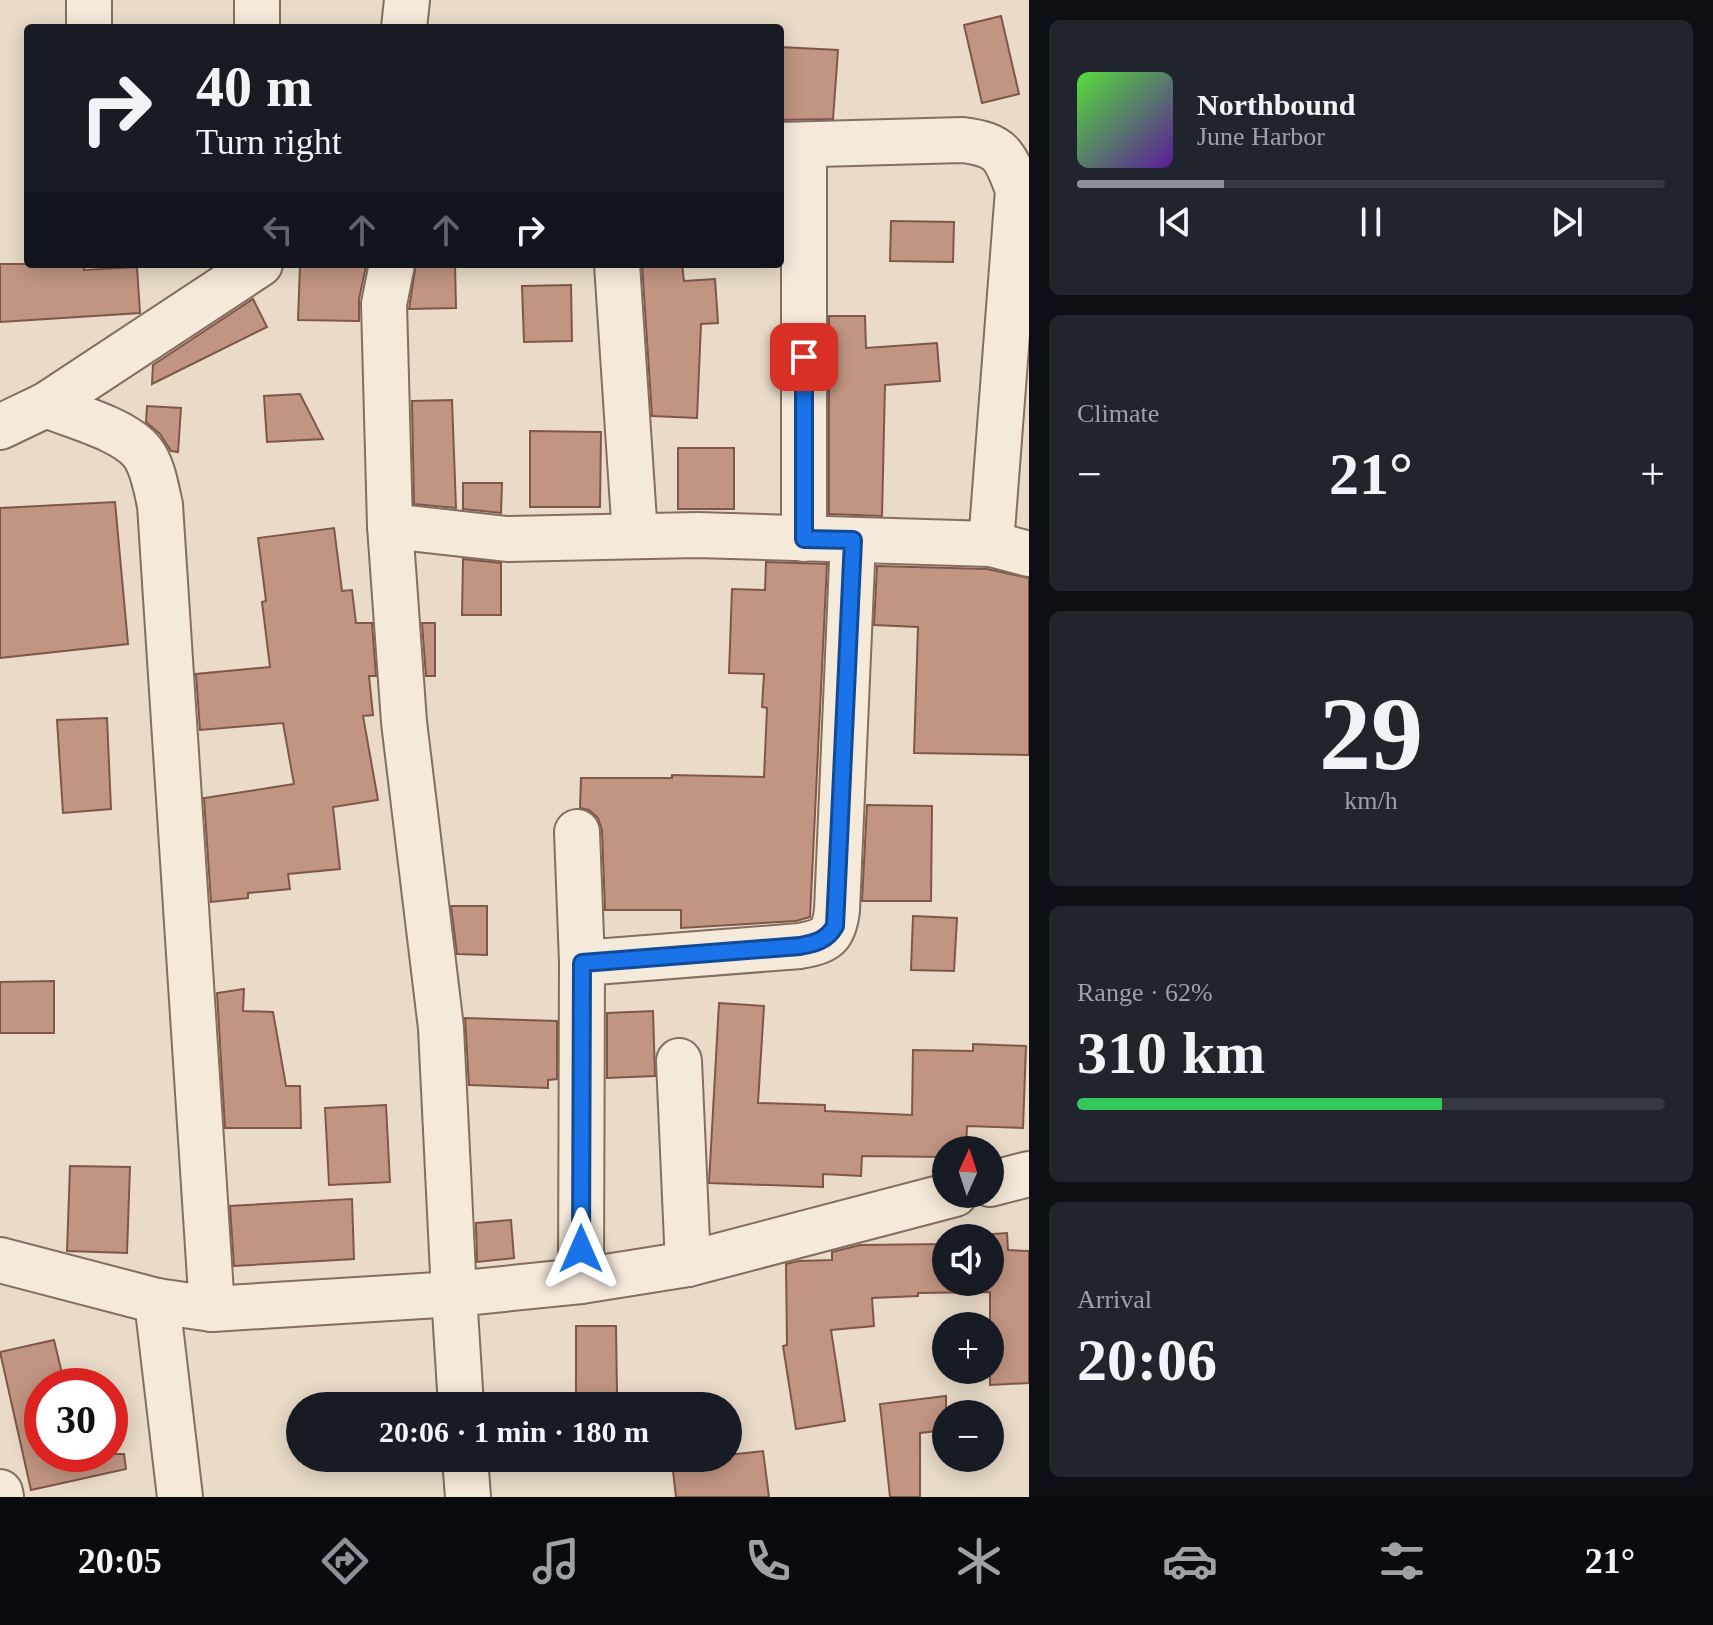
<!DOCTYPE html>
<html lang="en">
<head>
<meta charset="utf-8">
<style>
	:root { --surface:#171b24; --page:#20242c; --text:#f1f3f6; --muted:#9ea1a6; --line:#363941; --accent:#8c9099 }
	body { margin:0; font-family:Georgia,serif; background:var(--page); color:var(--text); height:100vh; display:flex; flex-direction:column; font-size:30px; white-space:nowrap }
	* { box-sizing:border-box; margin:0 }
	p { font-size:26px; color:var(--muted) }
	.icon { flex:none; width:44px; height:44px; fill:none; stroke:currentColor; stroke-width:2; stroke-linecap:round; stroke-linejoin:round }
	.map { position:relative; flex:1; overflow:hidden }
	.panel { display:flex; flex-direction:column; gap:20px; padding:20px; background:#0d0f14; width:684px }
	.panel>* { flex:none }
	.banner { position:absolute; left:24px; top:24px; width:760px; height:244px; border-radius:8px; box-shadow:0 4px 20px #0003; background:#171b24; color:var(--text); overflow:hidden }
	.needle { width:52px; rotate:3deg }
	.tools { position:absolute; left:932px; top:1136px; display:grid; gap:16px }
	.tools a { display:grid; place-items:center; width:72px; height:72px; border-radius:50%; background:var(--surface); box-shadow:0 4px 20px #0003; font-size:40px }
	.speed { position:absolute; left:24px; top:1368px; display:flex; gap:16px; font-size:40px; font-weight:700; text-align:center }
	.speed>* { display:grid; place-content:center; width:104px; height:104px; border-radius:50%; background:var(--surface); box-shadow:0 4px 20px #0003; line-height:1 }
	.speed .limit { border:12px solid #d22; background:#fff; color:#111 }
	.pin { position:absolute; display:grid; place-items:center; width:68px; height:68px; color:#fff; margin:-34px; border-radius:16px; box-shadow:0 4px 12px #0006 }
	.me { position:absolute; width:88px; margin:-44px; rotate:0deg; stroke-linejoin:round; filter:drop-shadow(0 0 6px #0008) }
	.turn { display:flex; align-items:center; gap:28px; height:168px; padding:0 40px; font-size:36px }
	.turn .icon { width:104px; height:104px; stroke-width:2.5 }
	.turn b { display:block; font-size:56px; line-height:68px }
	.lanes { display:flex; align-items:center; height:76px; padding:0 40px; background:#0003; justify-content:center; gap:40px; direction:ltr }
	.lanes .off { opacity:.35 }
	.big { font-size:60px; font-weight:700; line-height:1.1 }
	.panel .tile { flex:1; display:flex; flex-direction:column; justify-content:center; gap:12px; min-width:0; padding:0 28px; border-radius:12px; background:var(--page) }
	.panel .dial { align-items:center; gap:0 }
	.dial b { font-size:104px; line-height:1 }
	.song { display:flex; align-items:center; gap:24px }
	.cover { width:96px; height:96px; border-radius:12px; background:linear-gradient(135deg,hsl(110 70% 55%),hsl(270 70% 35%)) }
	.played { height:8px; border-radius:4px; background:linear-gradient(90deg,var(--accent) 25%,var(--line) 25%) }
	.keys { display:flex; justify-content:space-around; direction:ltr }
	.heat { display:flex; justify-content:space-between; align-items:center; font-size:44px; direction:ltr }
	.charge { height:12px; border-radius:6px; background:linear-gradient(90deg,#34c759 62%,var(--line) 0) }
	.trip { position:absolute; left:286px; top:1392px; width:456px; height:80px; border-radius:40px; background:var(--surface); box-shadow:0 4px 20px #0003; font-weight:700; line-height:80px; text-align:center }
	.dock { display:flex; height:128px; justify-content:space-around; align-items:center; background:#090b0e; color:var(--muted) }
	.dock .icon { width:56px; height:56px }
	.dock .active { color:var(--accent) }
	.dock b { font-size:36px; color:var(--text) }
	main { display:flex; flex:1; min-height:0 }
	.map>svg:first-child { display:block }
	.building { fill:#c29582; stroke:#7f5748; stroke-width:2 }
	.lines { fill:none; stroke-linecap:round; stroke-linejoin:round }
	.minor-casing { stroke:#836e5f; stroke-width:48 }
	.minor { stroke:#f5e9da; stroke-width:44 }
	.route-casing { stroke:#114b97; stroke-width:20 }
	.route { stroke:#1a73e8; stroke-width:14 }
</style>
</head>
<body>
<main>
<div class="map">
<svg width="1029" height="1497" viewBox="0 0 1029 1497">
	<rect width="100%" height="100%" fill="#e9dbc8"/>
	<g class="building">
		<polygon points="1001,16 1019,94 982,103 964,25"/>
		<polygon points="780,47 838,50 833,119 780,120"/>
		<polygon points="891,221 954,222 953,262 890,261"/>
		<polygon points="0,264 83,264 84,270 137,267 140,313 0,322"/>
		<polygon points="416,264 455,264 456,308 409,309"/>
		<polygon points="642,264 682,264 684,281 715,279 718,323 701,324 697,418 652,416"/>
		<polygon points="300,266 366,266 359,299 359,321 298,320"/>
		<polygon points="571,285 572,341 524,342 522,286"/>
		<polygon points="253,299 267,327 152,384 153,365"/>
		<polygon points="829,316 865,316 866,348 937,343 940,381 885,385 882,516 829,514"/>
		<polygon points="300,394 323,439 267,442 264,396"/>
		<polygon points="452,400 456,508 414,504 412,401"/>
		<polygon points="147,406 181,408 178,452 171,451 160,434 146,422"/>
		<polygon points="530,431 601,432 600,507 530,507"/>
		<rect x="678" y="448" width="56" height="61"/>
		<polygon points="463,483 502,483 501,513 463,509"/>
		<polygon points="115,502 128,644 0,658 0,508"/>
		<polygon points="334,528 342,591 352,590 356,623 372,623 376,676 369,676 373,715 363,716 378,800 333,807 340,869 288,874 290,889 248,893 248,898 211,902 204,798 294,784 283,723 200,730 196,674 270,667 262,602 266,601 258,538"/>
		<polygon points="463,559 501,563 501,615 462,615"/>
		<polygon points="766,562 827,564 810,917 796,921 681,928 681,910 605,910 602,830 598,818 589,810 580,808 581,778 672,778 672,775 764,777 767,708 762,707 764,674 729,673 732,589 765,590"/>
		<polygon points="877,566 987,569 1029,578 1029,755 914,753 918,627 874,625"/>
		<polygon points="422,623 435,623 435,676 426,676"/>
		<polygon points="107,718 111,809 63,813 57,720"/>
		<polygon points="867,805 932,806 931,901 862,901"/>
		<polygon points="451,906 487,906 487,955 457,954"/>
		<polygon points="913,916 957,918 954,971 911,970"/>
		<polygon points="54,981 54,1033 0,1033 0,982"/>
		<polygon points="244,989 243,1011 273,1012 286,1086 300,1086 301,1128 225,1128 217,993"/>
		<polygon points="719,1003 764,1006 758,1103 825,1105 825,1111 912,1115 913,1050 973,1051 973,1044 1026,1046 1023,1128 967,1126 966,1150 946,1150 946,1157 862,1156 861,1176 823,1174 823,1187 709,1183"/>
		<polygon points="653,1011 655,1076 607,1078 607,1013"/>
		<polygon points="465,1018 557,1021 557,1079 548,1080 548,1088 469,1085"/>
		<polygon points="386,1105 390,1182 329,1185 325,1108"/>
		<polygon points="70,1166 130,1167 127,1253 67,1251"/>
		<polygon points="352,1199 354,1259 234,1266 230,1206"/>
		<polygon points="511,1220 514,1258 477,1262 476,1223"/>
		<polygon points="1007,1233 1008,1250 1029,1251 1029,1383 990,1385 990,1292 918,1293 918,1296 872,1298 874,1326 831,1330 845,1421 796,1429 783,1346 787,1345 786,1264 799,1261 832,1260 832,1252 860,1245 946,1244 946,1282 990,1282 990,1238 961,1236"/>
		<polygon points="576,1326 616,1326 617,1393 576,1393"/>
		<polygon points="54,1340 65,1386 42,1386 42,1454 124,1454 126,1469 31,1490 0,1352"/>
		<polygon points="946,1396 946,1430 920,1433 920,1497 890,1497 880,1404"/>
		<polygon points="763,1451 769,1497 676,1497 672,1462 728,1458 728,1455"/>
	</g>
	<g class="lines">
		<g class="minor-casing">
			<g id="minor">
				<polyline points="89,28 89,0"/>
				<polyline points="257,28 257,0"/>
				<polyline points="404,28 407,0"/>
				<path d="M780,145L963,140C1001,145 1005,154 1018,190L991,544"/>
				<polyline points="804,145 804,539"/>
				<polyline points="617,264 635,536"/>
				<path d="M46,405C72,416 124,429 142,452C153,466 156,488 160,505L212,1309"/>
				<polyline points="0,427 46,405 260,264"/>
				<polyline points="390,526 507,539 697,535 991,544 1029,554"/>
				<polyline points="577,832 582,963 581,1281"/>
				<path d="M582,963L800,946C826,941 834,937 837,910L853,540"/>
				<polyline points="679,1061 688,1264"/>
				<polyline points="990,1184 1029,1174"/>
				<polyline points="0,1260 157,1301 212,1309 454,1294 441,1028 404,722 390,526 384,304 392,264"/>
				<polyline points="157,1301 180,1497"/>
				<polyline points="461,1406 454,1294 581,1281 688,1264 955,1194"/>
				<polyline points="465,1458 468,1497"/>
				<polyline points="0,1492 1,1497"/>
			</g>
		</g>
		<use href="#minor" class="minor"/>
	</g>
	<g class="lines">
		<g class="route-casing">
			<path id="route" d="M581,1249L582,963L800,946C816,943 827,940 835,926L853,540L804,539V357"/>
		</g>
		<use href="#route" class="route"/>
	</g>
</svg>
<div class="tools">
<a><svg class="needle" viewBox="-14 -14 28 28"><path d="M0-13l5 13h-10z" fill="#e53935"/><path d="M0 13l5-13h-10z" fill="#9ea1a6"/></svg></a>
<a><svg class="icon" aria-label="sound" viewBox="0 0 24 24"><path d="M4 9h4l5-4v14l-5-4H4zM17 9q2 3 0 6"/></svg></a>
<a>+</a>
<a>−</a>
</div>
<div class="speed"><div class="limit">30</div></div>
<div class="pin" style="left:804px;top:357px;background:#d93025"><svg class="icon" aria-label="arrive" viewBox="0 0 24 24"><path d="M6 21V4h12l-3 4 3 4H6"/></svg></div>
<svg class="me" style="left:581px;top:1249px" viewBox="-20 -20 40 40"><path d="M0-17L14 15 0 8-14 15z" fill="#1a73e8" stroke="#fff" stroke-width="4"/></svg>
<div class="trip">20:06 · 1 min · 180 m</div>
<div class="banner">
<div class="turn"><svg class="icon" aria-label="right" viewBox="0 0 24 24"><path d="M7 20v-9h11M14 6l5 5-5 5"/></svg><div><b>40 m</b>Turn right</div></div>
<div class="lanes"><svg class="icon off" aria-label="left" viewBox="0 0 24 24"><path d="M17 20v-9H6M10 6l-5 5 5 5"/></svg><svg class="icon off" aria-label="ahead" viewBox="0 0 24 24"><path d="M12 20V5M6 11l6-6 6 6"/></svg><svg class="icon off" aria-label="ahead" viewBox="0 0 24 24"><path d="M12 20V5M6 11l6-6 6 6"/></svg><svg class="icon" aria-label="right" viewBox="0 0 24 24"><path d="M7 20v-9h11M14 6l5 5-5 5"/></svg></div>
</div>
</div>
<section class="panel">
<div class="tile">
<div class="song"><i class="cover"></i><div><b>Northbound</b><p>June Harbor</p></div></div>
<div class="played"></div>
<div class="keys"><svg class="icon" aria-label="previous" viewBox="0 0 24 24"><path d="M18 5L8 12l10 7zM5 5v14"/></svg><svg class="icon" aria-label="pause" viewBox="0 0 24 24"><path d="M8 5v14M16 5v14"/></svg><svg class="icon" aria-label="next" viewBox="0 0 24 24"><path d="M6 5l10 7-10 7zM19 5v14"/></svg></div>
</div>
<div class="tile"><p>Climate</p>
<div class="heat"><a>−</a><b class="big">21°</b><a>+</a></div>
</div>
<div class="tile dial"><b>29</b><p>km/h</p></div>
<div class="tile"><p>Range · 62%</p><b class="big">310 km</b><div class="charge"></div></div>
<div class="tile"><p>Arrival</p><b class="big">20:06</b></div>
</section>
</main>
<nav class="dock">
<b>20:05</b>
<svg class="icon active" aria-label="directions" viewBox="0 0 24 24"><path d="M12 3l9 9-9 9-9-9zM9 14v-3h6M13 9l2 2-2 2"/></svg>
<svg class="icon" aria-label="music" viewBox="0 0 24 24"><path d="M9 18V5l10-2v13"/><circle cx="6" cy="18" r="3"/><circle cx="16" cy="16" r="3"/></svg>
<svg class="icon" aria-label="phone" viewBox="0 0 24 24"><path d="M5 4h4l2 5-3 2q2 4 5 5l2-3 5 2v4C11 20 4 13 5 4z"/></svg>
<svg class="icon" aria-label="climate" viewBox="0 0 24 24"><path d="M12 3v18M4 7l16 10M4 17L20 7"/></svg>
<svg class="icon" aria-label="car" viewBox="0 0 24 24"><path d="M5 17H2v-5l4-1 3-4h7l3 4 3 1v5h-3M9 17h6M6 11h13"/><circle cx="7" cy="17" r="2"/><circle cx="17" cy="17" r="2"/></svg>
<svg class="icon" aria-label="filters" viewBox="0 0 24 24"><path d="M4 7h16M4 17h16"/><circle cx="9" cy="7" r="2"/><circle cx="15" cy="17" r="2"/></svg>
<b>21°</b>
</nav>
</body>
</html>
